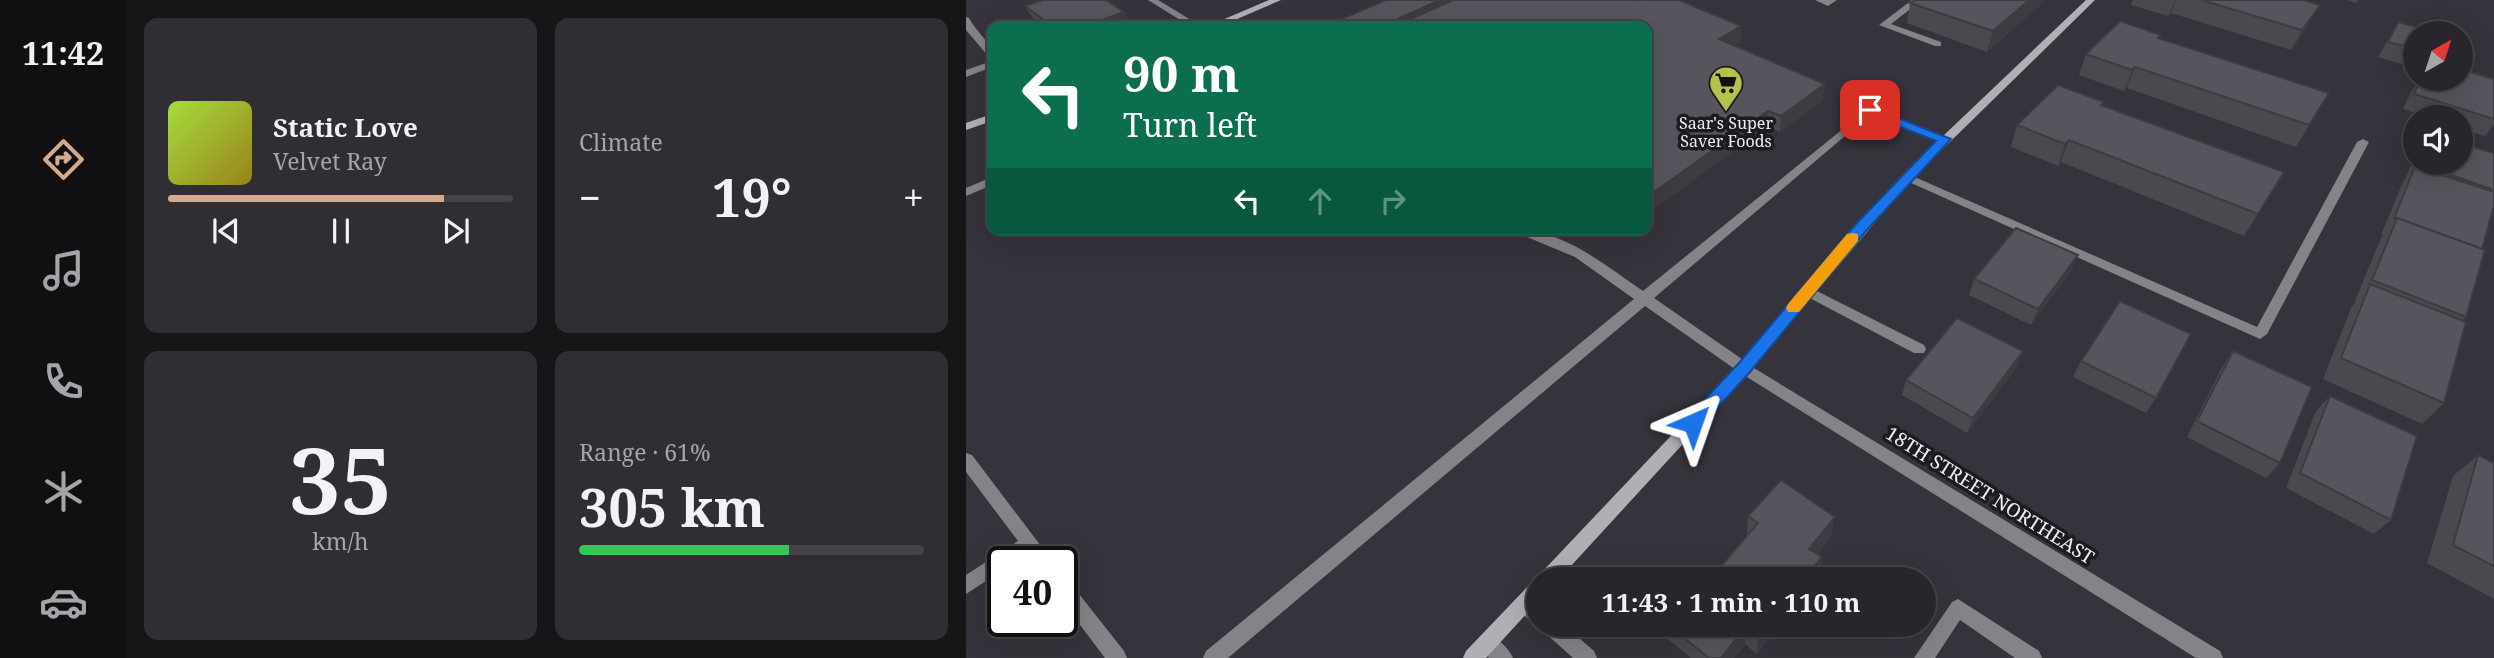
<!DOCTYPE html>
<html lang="en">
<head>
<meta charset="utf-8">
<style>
	:root { --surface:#28262c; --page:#302e34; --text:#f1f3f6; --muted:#a5a5a9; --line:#444348; --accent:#d6ab8b }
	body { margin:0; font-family:"Noto Serif",serif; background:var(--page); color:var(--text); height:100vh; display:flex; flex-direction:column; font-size:26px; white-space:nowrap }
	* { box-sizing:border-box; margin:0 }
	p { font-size:23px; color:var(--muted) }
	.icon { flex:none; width:38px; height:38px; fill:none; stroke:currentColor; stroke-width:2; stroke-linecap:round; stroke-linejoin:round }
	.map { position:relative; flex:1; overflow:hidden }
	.panel { display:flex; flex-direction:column; gap:18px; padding:18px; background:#161518; width:840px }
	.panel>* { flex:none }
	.top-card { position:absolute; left:21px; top:21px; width:665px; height:214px; border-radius:14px; box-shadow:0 7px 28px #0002,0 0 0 2px var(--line); background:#0b6e4f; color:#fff; overflow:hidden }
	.needle { width:46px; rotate:39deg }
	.tools { position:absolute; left:1437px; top:21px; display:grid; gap:14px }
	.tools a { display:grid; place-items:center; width:70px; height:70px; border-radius:50%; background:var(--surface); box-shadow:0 7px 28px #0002,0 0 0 2px var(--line); font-size:35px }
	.speed { position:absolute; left:21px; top:546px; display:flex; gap:14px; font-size:35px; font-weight:700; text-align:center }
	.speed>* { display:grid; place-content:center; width:91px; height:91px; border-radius:50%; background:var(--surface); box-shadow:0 7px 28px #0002,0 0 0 2px var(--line); line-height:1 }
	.speed .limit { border:4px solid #111; border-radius:10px; background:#fff; color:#111 }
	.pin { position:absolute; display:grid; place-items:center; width:60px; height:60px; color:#fff; margin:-30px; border-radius:14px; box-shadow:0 4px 10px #0006 }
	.me { position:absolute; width:77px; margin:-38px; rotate:43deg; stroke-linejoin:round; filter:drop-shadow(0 0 5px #0008) }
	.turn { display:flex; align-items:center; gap:24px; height:147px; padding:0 21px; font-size:32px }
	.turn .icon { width:91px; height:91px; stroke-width:2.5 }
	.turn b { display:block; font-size:49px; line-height:60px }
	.lanes { display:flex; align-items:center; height:66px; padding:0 21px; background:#0003; justify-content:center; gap:35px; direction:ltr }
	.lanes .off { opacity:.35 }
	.big { font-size:52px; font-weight:700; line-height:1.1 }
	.panel .widget { flex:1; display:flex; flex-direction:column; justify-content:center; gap:10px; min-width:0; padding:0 24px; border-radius:14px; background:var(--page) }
	.panel .dial { align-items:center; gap:0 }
	.dial b { font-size:91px; line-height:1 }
	.song { display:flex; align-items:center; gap:21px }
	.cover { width:84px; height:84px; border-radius:10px; background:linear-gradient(135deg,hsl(80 70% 55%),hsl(50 70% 35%)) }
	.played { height:7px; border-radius:4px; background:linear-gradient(90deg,var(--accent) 80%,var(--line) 80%) }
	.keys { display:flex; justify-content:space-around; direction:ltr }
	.heat { display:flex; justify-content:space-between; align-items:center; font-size:38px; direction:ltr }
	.charge { height:10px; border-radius:5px; background:linear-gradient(90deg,#34c759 61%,var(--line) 0) }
	.panel .tiles { flex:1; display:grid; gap:18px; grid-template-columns:repeat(2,1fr) }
	.trip { position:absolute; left:560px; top:567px; width:410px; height:70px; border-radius:35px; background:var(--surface); box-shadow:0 7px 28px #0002,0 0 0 2px var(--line); font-weight:700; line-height:70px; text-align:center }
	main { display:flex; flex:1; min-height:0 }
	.tab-bar { display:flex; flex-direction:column; width:126px; justify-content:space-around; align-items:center; background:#100f12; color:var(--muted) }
	.tab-bar .icon { width:49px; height:49px }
	.tab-bar .selected { color:var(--accent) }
	.tab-bar b { font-size:32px; color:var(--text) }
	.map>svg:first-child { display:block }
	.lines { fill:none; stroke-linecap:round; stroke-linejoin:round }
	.lane { fill:#848387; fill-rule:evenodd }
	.street { fill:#848387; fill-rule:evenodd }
	.secondary { fill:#b1afb6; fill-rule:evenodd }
	.wall { fill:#4a4950 }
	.shaded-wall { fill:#3c3c41 }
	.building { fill:#56555d; stroke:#3c3c41; stroke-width:2 }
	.route { fill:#1a73e8; stroke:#114b97; stroke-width:2 }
	.slow { fill:#f59e0b }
	.labels { text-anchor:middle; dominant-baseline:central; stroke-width:7; stroke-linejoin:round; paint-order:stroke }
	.far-poi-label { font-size:16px; fill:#efeff3; stroke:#1c1b1f }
	.street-label { font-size:19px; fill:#efeff3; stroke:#1c1b1f }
</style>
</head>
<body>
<main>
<nav class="tab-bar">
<b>11:42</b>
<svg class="icon selected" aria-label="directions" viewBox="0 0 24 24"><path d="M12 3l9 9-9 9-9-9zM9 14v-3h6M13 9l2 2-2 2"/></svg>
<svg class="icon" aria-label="music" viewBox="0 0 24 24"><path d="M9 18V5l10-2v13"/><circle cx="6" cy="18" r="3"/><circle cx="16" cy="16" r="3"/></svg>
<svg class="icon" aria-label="phone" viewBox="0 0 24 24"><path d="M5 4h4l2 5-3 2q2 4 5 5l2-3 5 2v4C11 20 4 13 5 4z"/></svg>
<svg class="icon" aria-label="climate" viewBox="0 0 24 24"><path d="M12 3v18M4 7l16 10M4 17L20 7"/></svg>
<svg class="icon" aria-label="car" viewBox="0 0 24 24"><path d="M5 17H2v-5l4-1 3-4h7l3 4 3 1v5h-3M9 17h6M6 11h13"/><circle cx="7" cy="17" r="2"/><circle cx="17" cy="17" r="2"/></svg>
</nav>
<section class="panel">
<div class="tiles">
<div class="widget">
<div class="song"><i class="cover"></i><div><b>Static Love</b><p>Velvet Ray</p></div></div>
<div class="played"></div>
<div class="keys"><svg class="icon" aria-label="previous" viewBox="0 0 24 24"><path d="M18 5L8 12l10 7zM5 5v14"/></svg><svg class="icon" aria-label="pause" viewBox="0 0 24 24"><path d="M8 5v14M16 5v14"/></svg><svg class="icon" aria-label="next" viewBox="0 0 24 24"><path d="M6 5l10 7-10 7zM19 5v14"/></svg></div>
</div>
<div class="widget"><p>Climate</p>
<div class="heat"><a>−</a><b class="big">19°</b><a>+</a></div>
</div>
<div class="widget dial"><b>35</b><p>km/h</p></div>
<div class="widget"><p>Range · 61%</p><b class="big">305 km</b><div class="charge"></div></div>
</div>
</section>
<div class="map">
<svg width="1528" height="658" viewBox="0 0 1528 658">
	<rect width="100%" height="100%" fill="#35333b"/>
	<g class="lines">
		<g class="lane">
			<polygon points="182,0 192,0 235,26 224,26"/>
			<polygon points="849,0 871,0 862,6"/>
			<polygon points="946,0 956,0 925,24 975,42 975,46 969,46 913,25"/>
			<path d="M0,17L3,18C10,32 26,42 26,58L23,57L0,30Z"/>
			<polygon points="26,61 26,67 0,77 0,70"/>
			<path d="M904,107L985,140L979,143L975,142L905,114L688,298L783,364L785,368L783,372H773L679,306L262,658H237L240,651L668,299L609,257L549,232L547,229C596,229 639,265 677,291Z"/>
			<polygon points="1397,139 1403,142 1301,334 1294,339 934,178 940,174 944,175 1291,327 1391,142"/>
			<polygon points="26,177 26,185 0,196 0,188"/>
			<polygon points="841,286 958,345 960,349 958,353 948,353 836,294 834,291 836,288"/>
			<polygon points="0,453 6,455 87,562 67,562 61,554 50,562 37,562 37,570 0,594 0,575 52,541 0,472"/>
			<polygon points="96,578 102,580 158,651 161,658 139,658 96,601"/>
		</g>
		<g class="street">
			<polygon points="778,362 1254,651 1257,658 1230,658 773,372 771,368 773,364"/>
			<path d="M558,594L572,603V624C563,620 553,613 549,603L552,597Z"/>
			<polygon points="992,599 1073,651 1076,658 1049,658 994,620 969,658 948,658 986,602"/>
			<polygon points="575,625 598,625 628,651 631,658 607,658 577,631"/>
			<path d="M521,634C532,638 542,647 547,658H523L514,650L512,643L514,636Z"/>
		</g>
		<g class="secondary">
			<polygon points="303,0 315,0 255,26 242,26"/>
			<polygon points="1120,0 1129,0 944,181 783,372 593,579 572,579 575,573 773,364 936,175"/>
			<polygon points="26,114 26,121 0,130 0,123"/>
			<polygon points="572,579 572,601 520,658 497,658 500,651 566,582"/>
		</g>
	</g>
	<g class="wall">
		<polygon points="1080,0 1021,52 941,23 944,3"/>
		<polygon points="1167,0 1337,0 1343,25 1325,50 1205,13 1202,16 1165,5"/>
		<polygon points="1380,0 1392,0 1391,3"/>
		<polygon points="59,6 158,12 166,26 76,26 69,21"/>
		<polygon points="1432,22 1449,33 1449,68 1412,57"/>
		<polygon points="775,26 775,41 768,46 857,100 814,132 801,126 681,214"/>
		<polygon points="1193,39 1363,93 1330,147 1161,88 1158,91 1113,75 1120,54"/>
		<polygon points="1454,79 1477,83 1480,79 1528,79 1528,124 1519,136 1494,128 1494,117 1461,117 1437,109 1445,92"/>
		<polygon points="1138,102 1137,106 1318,172 1278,236 1095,162 1092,166 1045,147 1051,125"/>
		<polygon points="1528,153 1528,190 1527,192 1516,249 1500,317 1496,321 1478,403 1456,424 1357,379 1386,306 1390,302 1389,301 1414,240 1417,235 1415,235 1437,182 1440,177 1449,156 1449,163 1494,163"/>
		<polygon points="1105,271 1065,325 1003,295 1008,279"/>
		<polygon points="1267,351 1314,463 1300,478 1221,437 1256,367"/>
		<polygon points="1115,361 1190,398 1180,413 1107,377"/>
		<polygon points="1051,367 1001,433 936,395 940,380"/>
		<polygon points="1364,396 1425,520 1408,534 1320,488 1350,411"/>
		<polygon points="1512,455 1528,463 1528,599 1461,563 1487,476"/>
		<polygon points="782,516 865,536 851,554 856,557 853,575 850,579 744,579 781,535"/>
		<polygon points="692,625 814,625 791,654 779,644 768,658 725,658 694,633"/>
	</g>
	<g class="shaded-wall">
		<polygon points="474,0 509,0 466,26 416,26"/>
		<polygon points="1063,0 1080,0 1021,52 1027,31"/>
		<polygon points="1209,0 1210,0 1205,13 1202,16"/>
		<polygon points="1354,5 1343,25 1325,50 1336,30"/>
		<polygon points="158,12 166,26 119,26"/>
		<polygon points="775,26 775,41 753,55 753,39"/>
		<polygon points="1169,67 1161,88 1158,91 1166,70"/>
		<polygon points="859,84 857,100 814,132 815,116"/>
		<polygon points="802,111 801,126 681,214 681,197"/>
		<polygon points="1103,140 1095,162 1092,166 1099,144"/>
		<polygon points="1112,255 1105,271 1065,325 1072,309"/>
		<polygon points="1057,351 1051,367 1001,433 1007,418"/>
		<polygon points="869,517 865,536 840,567 843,549"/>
		<polygon points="856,557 853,575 850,579 838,579"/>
		<polygon points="802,625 814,625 791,654 792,637"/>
		<polygon points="780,627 779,644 768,658 755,658"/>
	</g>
	<g class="building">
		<polygon points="77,0 140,0 158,12 119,26 86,26 59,6"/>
		<polygon points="420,0 474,0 416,26 359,26"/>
		<polygon points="487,0 713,0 775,26 753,39 859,84 815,116 802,111 681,197 681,26 429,26"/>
		<polygon points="949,0 1063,0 1027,31 944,3"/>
		<polygon points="1235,0 1337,0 1354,5 1336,30"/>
		<polygon points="1154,21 1195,35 1192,38 1363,93 1343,125 1169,67 1166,70 1120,54"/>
		<polygon points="1432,22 1472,33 1449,33 1449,49 1422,42"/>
		<polygon points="1494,40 1502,42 1494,60"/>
		<polygon points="1494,69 1528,79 1528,119 1448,94 1455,79 1463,79 1482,84 1484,79 1494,79"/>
		<polygon points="1092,85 1138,102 1135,105 1318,172 1292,214 1103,140 1099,144 1051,125"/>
		<polygon points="1494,143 1528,153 1528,190 1451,163 1494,163"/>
		<polygon points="1449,166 1528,192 1528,206 1516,249 1431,218 1430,219 1428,219"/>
		<polygon points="1431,218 1519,250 1500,317 1406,280"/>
		<polygon points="1050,228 1112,255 1072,309 1008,279"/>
		<polygon points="1404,284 1500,322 1478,403 1375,358"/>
		<polygon points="1154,301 1225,334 1190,398 1115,361"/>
		<polygon points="991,318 1057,351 1007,418 940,380"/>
		<polygon points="1267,351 1346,387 1314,463 1231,421"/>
		<polygon points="1364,396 1451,436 1425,520 1334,473"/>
		<polygon points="1512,455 1528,463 1528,566 1487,545"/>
		<polygon points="815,480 869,517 843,549 856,557 838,579 744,579 792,523 782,516"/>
		<polygon points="728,574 735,579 723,579"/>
		<polygon points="702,625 802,625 792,637 780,627 755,658 743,658"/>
	</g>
	<polygon class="route" points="904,107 985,139 900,231 784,372 733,428 727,430 721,428 718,423 721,418 773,363 890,224 970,141 900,113 900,108"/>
	<polygon class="slow" points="886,233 892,234 892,241 833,312 822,312 820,308 822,304 881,234"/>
	<defs>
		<g id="supermarket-pin" transform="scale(1.75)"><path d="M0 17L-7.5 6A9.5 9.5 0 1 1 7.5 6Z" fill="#b5c24a" stroke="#1c1b1f"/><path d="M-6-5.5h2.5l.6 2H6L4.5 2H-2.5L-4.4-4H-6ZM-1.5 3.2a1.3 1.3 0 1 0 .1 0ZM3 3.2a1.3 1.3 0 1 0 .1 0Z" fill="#111"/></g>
	</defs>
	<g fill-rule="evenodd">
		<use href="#supermarket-pin" x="760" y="83"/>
	</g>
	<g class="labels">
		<g class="far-poi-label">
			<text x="760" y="123">Saar's Super<tspan x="760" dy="18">Saver Foods</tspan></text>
		</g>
		<g class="street-label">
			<text transform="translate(1024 495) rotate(32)">18TH STREET NORTHEAST</text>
		</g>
	</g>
</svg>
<div class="tools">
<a><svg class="needle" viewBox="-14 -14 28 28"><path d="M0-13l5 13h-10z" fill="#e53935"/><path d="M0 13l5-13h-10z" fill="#a5a5a9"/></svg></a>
<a><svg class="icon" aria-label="sound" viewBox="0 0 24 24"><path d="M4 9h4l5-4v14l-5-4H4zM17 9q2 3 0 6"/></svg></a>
</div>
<div class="speed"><div class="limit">40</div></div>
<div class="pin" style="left:904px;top:110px;background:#d93025"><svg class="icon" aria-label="arrive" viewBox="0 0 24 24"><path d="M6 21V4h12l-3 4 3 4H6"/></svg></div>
<svg class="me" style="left:727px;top:423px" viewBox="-20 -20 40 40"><path d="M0-17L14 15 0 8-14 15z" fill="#1a73e8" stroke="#fff" stroke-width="4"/></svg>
<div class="trip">11:43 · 1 min · 110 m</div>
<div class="top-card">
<div class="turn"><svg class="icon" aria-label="left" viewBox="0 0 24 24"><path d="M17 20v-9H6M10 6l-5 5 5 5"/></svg><div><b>90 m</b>Turn left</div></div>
<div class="lanes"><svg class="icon" aria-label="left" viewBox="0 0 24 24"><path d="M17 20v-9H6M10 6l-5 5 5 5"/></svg><svg class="icon off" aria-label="ahead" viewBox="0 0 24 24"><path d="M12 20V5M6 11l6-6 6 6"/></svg><svg class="icon off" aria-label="right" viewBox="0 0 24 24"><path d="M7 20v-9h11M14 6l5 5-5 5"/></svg></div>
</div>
</div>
</main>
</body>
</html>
